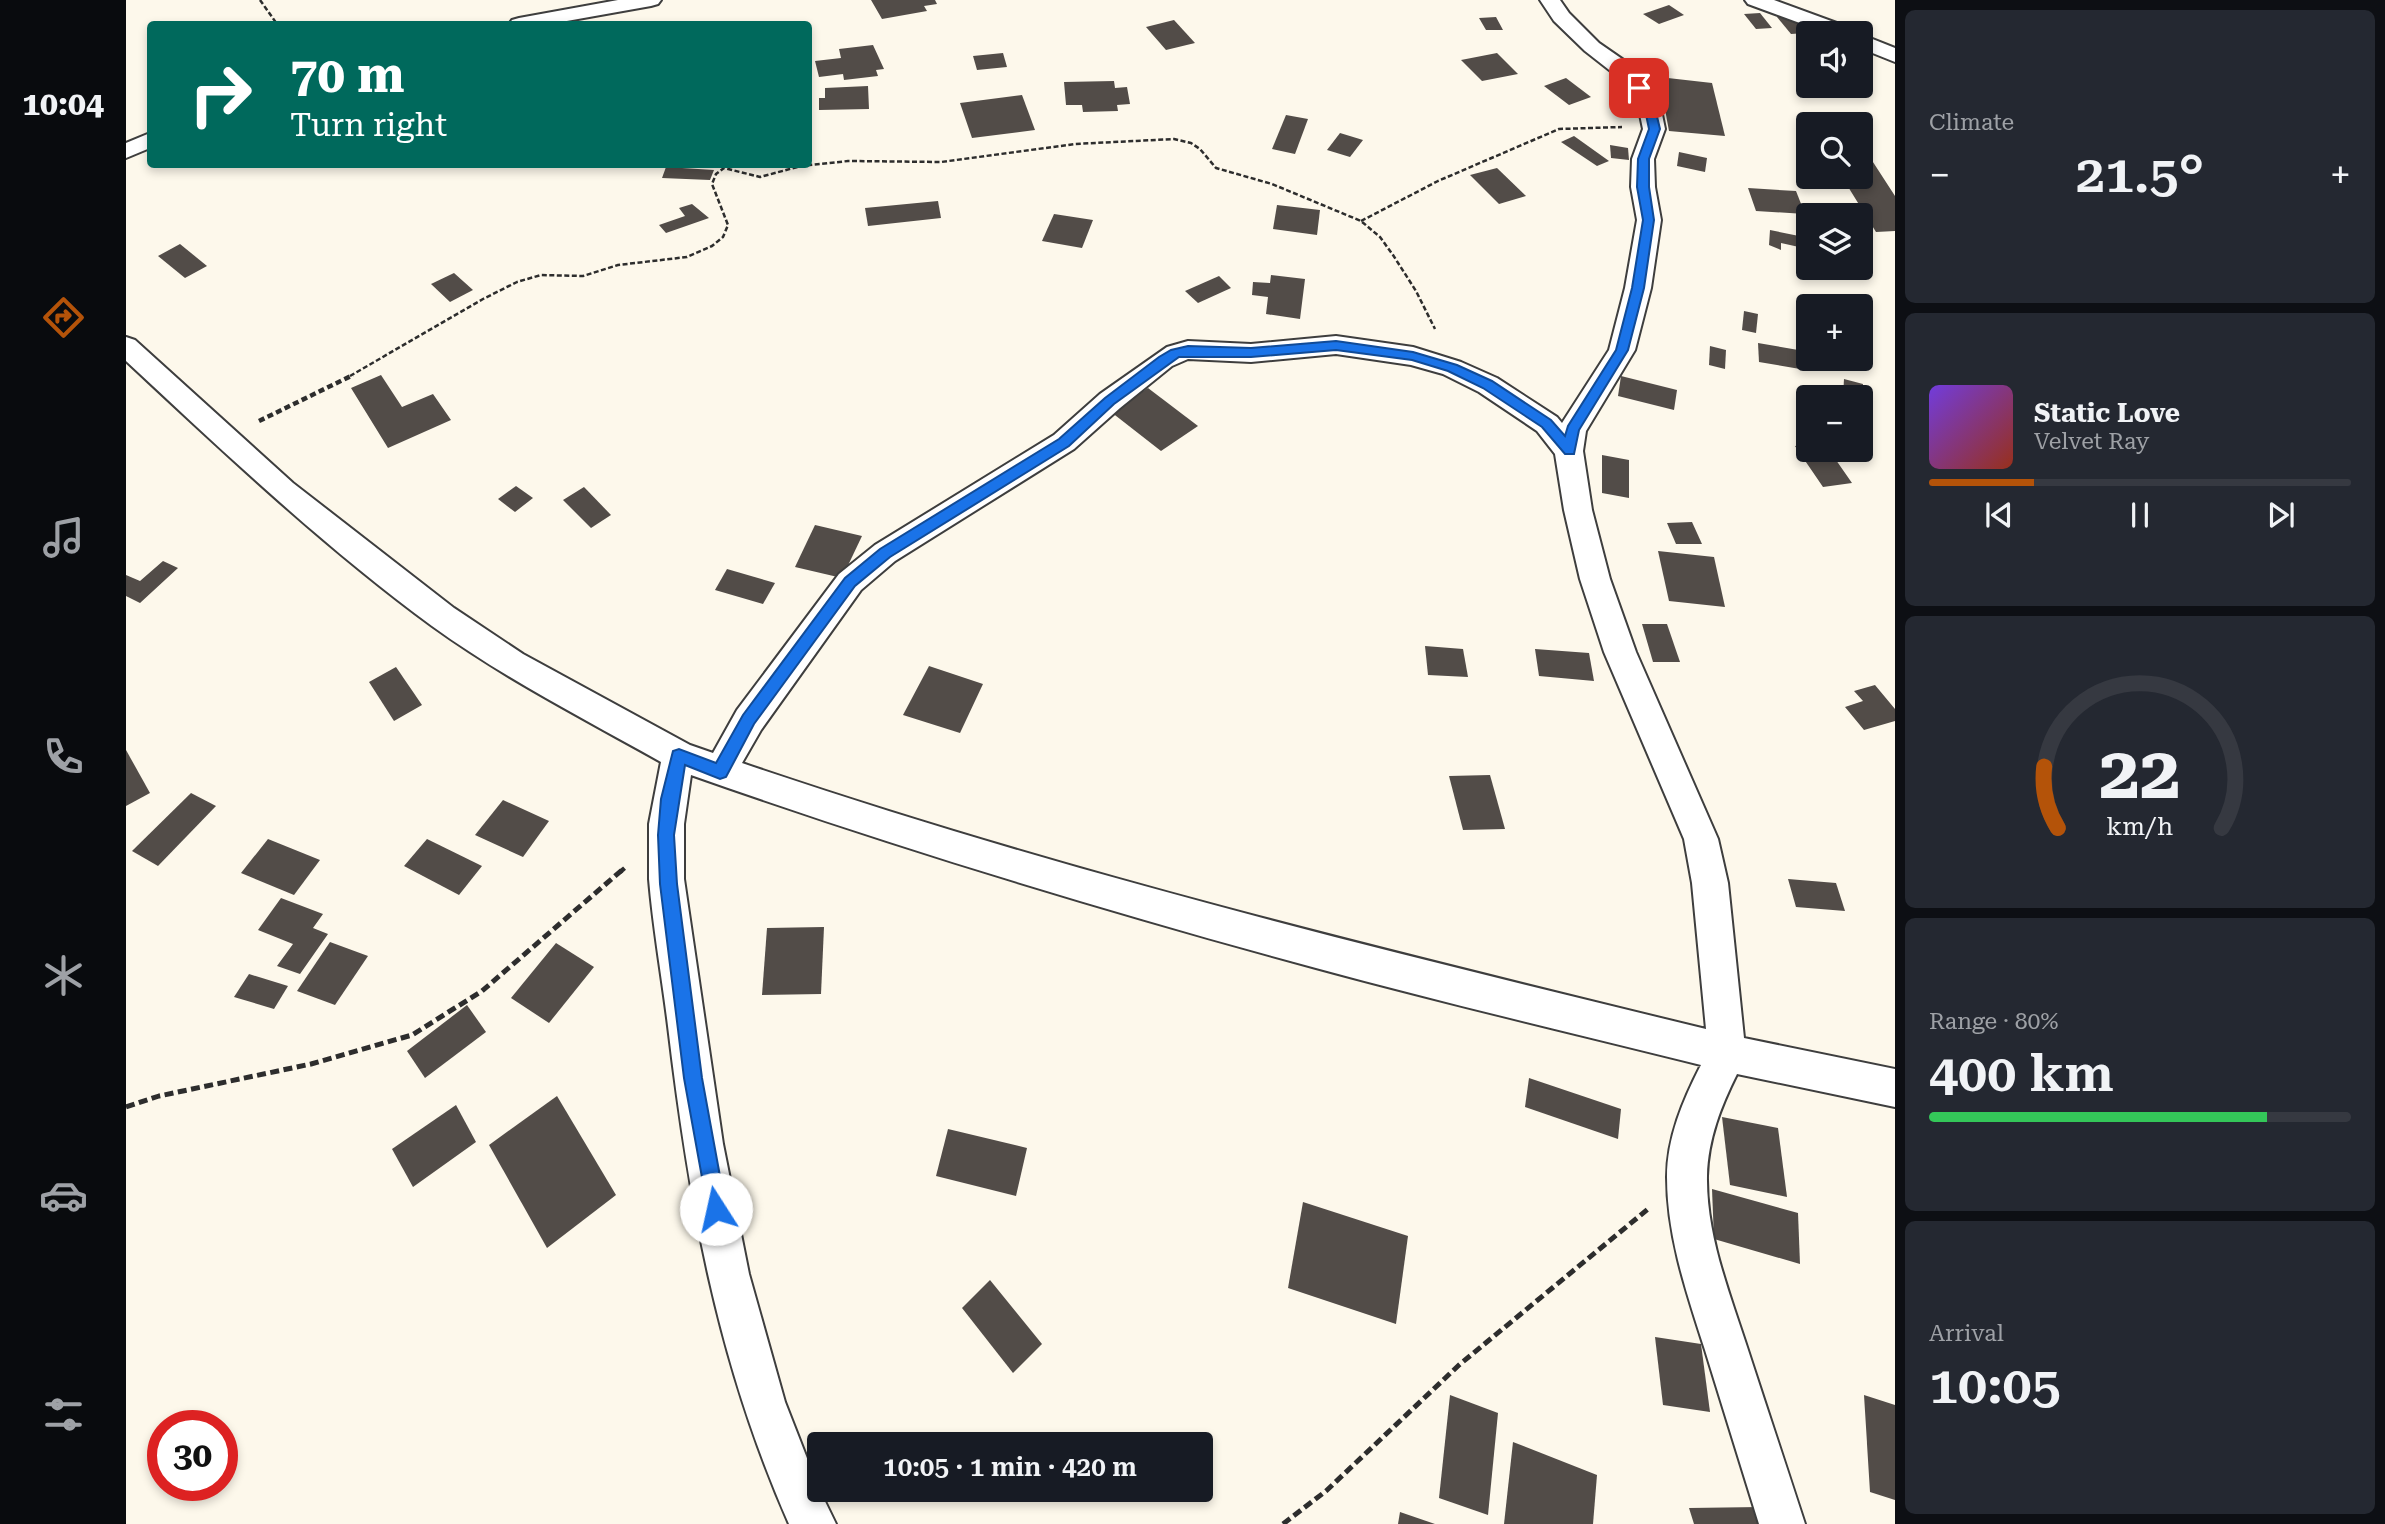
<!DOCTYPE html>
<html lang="en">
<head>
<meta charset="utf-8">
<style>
	:root { --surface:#171b24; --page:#242831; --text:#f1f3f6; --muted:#9ea1a6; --line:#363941; --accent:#b45309 }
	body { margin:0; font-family:"Roboto Serif",serif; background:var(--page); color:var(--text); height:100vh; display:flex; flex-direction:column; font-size:26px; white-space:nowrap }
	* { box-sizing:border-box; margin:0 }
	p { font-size:23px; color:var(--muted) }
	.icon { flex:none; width:38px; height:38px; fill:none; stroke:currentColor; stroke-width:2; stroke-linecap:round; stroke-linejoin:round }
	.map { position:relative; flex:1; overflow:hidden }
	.details { display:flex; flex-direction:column; gap:10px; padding:10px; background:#0d0f14; width:490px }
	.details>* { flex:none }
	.top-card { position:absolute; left:21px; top:21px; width:665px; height:147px; border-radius:7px; box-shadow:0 4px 10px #0003; background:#00695c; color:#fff; overflow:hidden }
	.fabs { position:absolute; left:1670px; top:21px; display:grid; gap:14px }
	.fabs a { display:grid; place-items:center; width:77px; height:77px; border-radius:7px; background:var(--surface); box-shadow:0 4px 10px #0003; font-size:35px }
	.speed { position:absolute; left:21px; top:1410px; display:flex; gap:14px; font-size:35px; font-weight:700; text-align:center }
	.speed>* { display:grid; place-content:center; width:91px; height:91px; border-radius:50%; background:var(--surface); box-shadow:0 4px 10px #0003; line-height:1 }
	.speed .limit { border:10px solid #d22; background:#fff; color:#111 }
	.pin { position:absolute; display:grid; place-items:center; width:60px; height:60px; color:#fff; margin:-30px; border-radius:14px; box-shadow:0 4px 10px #0006 }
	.me { position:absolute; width:77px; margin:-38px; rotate:350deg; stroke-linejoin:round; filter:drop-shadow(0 0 5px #0008) }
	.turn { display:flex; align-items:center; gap:24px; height:147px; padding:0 28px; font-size:32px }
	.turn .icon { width:91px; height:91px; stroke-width:2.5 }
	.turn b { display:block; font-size:49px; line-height:60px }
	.big { font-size:52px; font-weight:600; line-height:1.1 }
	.details .tile { flex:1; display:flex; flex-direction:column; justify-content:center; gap:10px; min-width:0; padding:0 24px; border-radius:10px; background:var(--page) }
	.details .dial { align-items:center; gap:0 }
	.dial svg { height:182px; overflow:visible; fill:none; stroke:var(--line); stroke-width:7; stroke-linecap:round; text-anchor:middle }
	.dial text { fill:var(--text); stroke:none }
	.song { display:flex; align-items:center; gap:21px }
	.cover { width:84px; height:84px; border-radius:10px; background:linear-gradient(135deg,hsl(260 70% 55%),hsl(10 70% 35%)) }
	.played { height:7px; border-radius:4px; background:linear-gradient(90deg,var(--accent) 25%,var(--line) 25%) }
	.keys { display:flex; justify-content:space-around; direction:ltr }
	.heat { display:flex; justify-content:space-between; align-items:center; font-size:38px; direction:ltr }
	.charge { height:10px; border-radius:5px; background:linear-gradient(90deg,#34c759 80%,var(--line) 0) }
	.trip { position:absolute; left:681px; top:1432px; width:406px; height:70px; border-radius:7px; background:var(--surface); box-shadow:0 4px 10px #0003; font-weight:600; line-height:70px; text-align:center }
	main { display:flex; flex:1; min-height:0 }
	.dock { display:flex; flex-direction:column; width:126px; justify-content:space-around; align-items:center; background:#090b0e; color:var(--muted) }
	.dock .icon { width:49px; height:49px }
	.dock .active { color:var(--accent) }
	.dock b { font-size:32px; color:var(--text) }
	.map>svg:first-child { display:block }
	.building { fill:#524c48 }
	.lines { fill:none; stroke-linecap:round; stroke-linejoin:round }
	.minor-casing { stroke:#3e3e3e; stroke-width:4 }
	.path-far2 { stroke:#2d2d2d; stroke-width:2.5; stroke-dasharray:5 2.5; stroke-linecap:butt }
	.path-far1 { stroke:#2d2d2d; stroke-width:4.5; stroke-dasharray:6 3.5; stroke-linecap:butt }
	.path { stroke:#2d2d2d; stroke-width:5; stroke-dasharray:9 4.5; stroke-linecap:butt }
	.minor { fill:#fff; fill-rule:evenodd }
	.route { fill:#1a73e8; stroke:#114b97; stroke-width:2 }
</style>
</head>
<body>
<main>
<nav class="dock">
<b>10:04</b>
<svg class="icon active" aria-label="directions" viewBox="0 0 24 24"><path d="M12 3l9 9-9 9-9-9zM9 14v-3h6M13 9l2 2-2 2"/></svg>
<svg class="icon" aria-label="music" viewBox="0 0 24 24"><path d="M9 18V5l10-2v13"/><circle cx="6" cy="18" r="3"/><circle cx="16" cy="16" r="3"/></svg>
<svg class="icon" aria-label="phone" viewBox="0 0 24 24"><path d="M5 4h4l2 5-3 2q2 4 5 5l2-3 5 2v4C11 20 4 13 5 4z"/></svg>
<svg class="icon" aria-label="climate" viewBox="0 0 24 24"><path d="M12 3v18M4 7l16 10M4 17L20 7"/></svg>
<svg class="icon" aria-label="car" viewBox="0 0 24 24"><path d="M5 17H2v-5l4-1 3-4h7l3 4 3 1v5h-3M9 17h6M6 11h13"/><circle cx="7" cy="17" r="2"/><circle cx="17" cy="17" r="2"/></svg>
<svg class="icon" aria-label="filters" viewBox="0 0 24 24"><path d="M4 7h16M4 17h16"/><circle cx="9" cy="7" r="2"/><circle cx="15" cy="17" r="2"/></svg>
</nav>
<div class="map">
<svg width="1769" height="1524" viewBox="0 0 1769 1524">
	<rect width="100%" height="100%" fill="#fdf8eb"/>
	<g class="building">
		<polygon points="745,0 809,0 811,4 798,6 801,11 756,19"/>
		<polygon points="1543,5 1558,15 1533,24 1517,14"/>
		<polygon points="1634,13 1646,28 1630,29 1618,14"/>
		<polygon points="1666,16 1680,33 1665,34 1651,17"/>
		<polygon points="1370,17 1377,30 1360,30 1353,18"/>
		<polygon points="1048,20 1069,43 1040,50 1020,27"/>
		<polygon points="747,45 758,69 750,70 752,76 718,80 717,74 693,77 689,61 715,58 713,49"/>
		<polygon points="877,53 881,67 851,70 847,56"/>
		<polygon points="1371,53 1392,74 1356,81 1335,60"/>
		<polygon points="1533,77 1586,83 1599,136 1543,131"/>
		<polygon points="1440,78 1465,97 1443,105 1418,86"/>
		<polygon points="988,81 989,88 1001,87 1004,104 991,105 992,111 957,112 956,105 940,105 938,82"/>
		<polygon points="742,86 743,109 693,110 693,98 699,98 699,88"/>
		<polygon points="896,95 909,130 846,138 834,103"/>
		<polygon points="1160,115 1182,119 1169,154 1146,149"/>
		<polygon points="1214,133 1237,140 1224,157 1201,150"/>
		<polygon points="1448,136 1483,161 1471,166 1435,142"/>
		<polygon points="1734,142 1769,196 1769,231 1750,232 1716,177 1734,177"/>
		<polygon points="1484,145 1502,148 1503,160 1485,158"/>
		<polygon points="1553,152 1581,158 1579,172 1551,166"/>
		<polygon points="540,167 588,170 584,180 536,178"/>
		<polygon points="1371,168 1400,196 1373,204 1344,175"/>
		<polygon points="1622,188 1670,191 1679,214 1630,211"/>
		<polygon points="812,201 815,218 742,226 739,208"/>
		<polygon points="566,204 583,218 540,233 533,225 559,216 553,208"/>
		<polygon points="1151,205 1194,210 1191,235 1147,229"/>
		<polygon points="928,214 967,220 956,248 916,241"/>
		<polygon points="1644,230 1673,236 1673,247 1655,243 1655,250 1643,245"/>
		<polygon points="54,244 81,266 59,278 32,256"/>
		<polygon points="328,273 347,290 324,302 305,284"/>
		<polygon points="1145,275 1179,279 1174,319 1140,314 1142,297 1126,295 1127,282 1144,283"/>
		<polygon points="1093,276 1105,288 1072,303 1059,291"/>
		<polygon points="1618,311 1632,314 1630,333 1616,330"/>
		<polygon points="1632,343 1678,351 1680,370 1633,362"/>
		<polygon points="1584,346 1600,350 1599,369 1583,365"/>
		<polygon points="255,375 276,407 307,394 325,420 262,448 225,388"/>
		<polygon points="1495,376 1551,390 1548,410 1492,396"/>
		<polygon points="1718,379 1737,384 1736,397 1717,397"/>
		<polygon points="1022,388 1072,426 1035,451 985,412"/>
		<polygon points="1682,444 1682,450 1703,450 1726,483 1697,487 1669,446"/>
		<polygon points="1476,455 1503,460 1503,498 1476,493"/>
		<polygon points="390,486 407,498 389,512 372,499"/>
		<polygon points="458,487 485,515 465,528 437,500"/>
		<polygon points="1566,522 1576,544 1550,544 1541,523"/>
		<polygon points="689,525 736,536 716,578 669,567"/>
		<polygon points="1532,551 1588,557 1599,607 1543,601"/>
		<polygon points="37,561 52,568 14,603 0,596 0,575 14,581"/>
		<polygon points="601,569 649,583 637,604 589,590"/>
		<polygon points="1516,624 1541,624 1554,662 1527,662"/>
		<polygon points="1299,646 1337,649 1342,677 1302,675"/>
		<polygon points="1409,649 1463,653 1468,681 1413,676"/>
		<polygon points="803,666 857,684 834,733 777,715"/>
		<polygon points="270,667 296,705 268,721 243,682"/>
		<polygon points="1749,685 1769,709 1769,721 1738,730 1719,707 1737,701 1728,691"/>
		<polygon points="0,750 24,793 0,806"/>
		<polygon points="1364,775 1379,829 1337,830 1323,776"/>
		<polygon points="65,793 90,806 32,866 6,851"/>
		<polygon points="377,800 423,821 397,857 349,835"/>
		<polygon points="142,839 194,860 168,895 115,873"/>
		<polygon points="301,839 356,866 333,895 278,866"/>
		<polygon points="1662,879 1710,883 1719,911 1670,907"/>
		<polygon points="155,898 197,914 187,928 202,934 174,974 151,966 167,944 132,930"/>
		<polygon points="698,927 695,994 636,995 641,928"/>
		<polygon points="204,942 242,956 209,1005 171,991"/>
		<polygon points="430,943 468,967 423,1023 385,998"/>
		<polygon points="123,974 162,986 148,1009 108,997"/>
		<polygon points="341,1005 360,1032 299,1078 281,1051"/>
		<polygon points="1403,1078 1495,1109 1492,1139 1399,1107"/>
		<polygon points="431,1096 490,1195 421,1248 363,1145"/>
		<polygon points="330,1105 350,1142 287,1187 266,1149"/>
		<polygon points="1596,1117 1652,1128 1661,1197 1604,1185"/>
		<polygon points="822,1129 901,1148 890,1196 810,1176"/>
		<polygon points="1586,1189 1672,1213 1674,1264 1588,1239"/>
		<polygon points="1177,1202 1282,1236 1270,1324 1162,1288"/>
		<polygon points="864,1280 916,1344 887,1373 836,1308"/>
		<polygon points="1529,1337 1575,1344 1584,1412 1537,1405"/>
		<polygon points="1324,1395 1372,1413 1362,1515 1313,1498"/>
		<polygon points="1738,1395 1769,1405 1769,1500 1744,1492"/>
		<polygon points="1387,1442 1471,1475 1467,1524 1378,1524"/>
		<polygon points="1634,1507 1639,1524 1568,1524 1563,1508"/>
		<polygon points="1274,1512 1309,1524 1272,1524"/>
	</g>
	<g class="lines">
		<g class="minor-casing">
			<g id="minor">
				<polygon points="492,0 535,0 532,4 525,6 424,24 383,24 386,20 393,18"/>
				<path d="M1414,0H1434L1443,13L1473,43L1512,70L1533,100L1539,129L1528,159L1529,187L1535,220L1525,288L1509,350L1460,431L1457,451L1466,510L1484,579L1510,652L1592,839L1602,883L1618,1038L1769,1069V1107L1611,1074C1595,1106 1582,1139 1581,1176C1580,1234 1603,1292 1621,1347C1640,1406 1660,1465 1679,1524H1633C1615,1466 1597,1408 1579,1350C1561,1294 1541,1237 1541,1177C1541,1138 1557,1100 1575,1065C1447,1033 1318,1003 1190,968C980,911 769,847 565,775L558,824V879L597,1144L623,1274L659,1402L693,1489L710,1524H663C591,1361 563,1202 542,1026C536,977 527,928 523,879V824L535,762C458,719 378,678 306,626C197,546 99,453 0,361V337L9,340L167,483L328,608L397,654L564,745L587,753L611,710L713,574L749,545L928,435L974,394L1041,347L1062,341L1125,344L1210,336L1287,347L1335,362L1371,378L1431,417L1436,423L1483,350L1499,288L1511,220L1505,187L1506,159L1517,129L1511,100L1496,80L1459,51L1428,21ZM1210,354L1285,365L1317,374L1353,392L1411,431L1429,454L1438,510L1454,579L1478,652L1558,839L1566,883L1580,1029C1256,950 932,871 616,763L635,730L735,590L769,561L948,449L994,408L1046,366L1062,359L1125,362Z"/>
				<polygon points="1619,0 1648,0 1727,29 1730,33 1701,33 1622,4"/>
				<polygon points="1734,34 1769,48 1769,62 1734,48"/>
				<polygon points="24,133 24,148 0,158 0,143"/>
			</g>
		</g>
		<g class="path-far2">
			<polyline points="134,0 151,24"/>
			<polyline points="1235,221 1312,181 1433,129 1496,127"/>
			<polyline points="224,376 357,299 391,282 415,275 457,276 492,265 561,257 586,246 597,237 602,225 586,184 590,174 598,168 634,177 675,166 722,161 815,162 949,144 1048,139 1065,143 1074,149 1090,168 1146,184 1235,221 1254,237 1267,255 1290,291 1309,329"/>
		</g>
		<g class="path-far1">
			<polyline points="133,421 227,375"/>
			<polyline points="494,872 501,866"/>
		</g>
		<g class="path">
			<polyline points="0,1107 33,1096 185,1064 286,1035 356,991 496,870"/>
			<polyline points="1157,1524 1200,1491 1333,1365 1522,1209"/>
		</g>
		<use href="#minor" class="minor"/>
	</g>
	<polygon class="route" points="1510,85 1517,85 1527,100 1534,129 1523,159 1523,187 1528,220 1518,288 1502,350 1453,430 1448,454 1439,454 1416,427 1357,388 1322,371 1286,360 1210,350 1125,357 1053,357 988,404 943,446 764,557 729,586 628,724 600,777 594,779 559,765 548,835 551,884 576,1078 600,1209 597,1216 590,1219 583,1216 558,1078 534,884 532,835 535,799 547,751 553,749 590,763 617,715 719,578 754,549 933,439 979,398 1033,357 1045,350 1062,346 1125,348 1210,341 1287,352 1331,365 1366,381 1425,420 1439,436 1442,426 1490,350 1506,288 1517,220 1511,187 1512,159 1523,129 1517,100 1508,88"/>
</svg>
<div class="fabs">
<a><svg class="icon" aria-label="sound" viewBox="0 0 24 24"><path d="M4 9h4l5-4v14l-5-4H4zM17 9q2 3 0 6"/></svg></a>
<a><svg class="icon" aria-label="search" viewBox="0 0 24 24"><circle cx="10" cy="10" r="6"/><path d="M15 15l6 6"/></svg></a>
<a><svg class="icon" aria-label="layers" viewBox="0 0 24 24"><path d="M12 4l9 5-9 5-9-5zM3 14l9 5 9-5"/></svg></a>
<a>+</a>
<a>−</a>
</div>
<div class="speed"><div class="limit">30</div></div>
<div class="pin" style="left:1513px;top:88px;background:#d93025"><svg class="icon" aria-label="arrive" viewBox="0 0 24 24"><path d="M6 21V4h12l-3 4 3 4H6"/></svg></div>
<svg class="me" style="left:590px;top:1209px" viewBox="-20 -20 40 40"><circle r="19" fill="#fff"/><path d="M0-13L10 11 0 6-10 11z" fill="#1a73e8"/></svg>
<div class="trip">10:05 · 1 min · 420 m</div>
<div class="top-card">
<div class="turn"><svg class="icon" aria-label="right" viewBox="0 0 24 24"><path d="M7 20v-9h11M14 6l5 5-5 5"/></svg><div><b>70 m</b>Turn right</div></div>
</div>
</div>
<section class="details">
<div class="tile"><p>Climate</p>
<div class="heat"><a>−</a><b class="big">21.5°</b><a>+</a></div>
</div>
<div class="tile">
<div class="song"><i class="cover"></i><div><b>Static Love</b><p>Velvet Ray</p></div></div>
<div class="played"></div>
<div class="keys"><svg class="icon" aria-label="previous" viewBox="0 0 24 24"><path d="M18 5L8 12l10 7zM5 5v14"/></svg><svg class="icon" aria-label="pause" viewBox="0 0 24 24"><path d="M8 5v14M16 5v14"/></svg><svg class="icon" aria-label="next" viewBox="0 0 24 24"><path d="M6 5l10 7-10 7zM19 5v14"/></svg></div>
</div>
<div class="tile dial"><svg viewBox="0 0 100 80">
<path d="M14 69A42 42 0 1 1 86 69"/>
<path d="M14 69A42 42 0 0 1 8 42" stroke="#b45309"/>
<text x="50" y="56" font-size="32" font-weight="700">22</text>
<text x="50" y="72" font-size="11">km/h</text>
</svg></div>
<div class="tile"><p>Range · 80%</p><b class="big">400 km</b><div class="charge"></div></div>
<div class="tile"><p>Arrival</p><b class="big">10:05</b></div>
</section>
</main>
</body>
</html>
